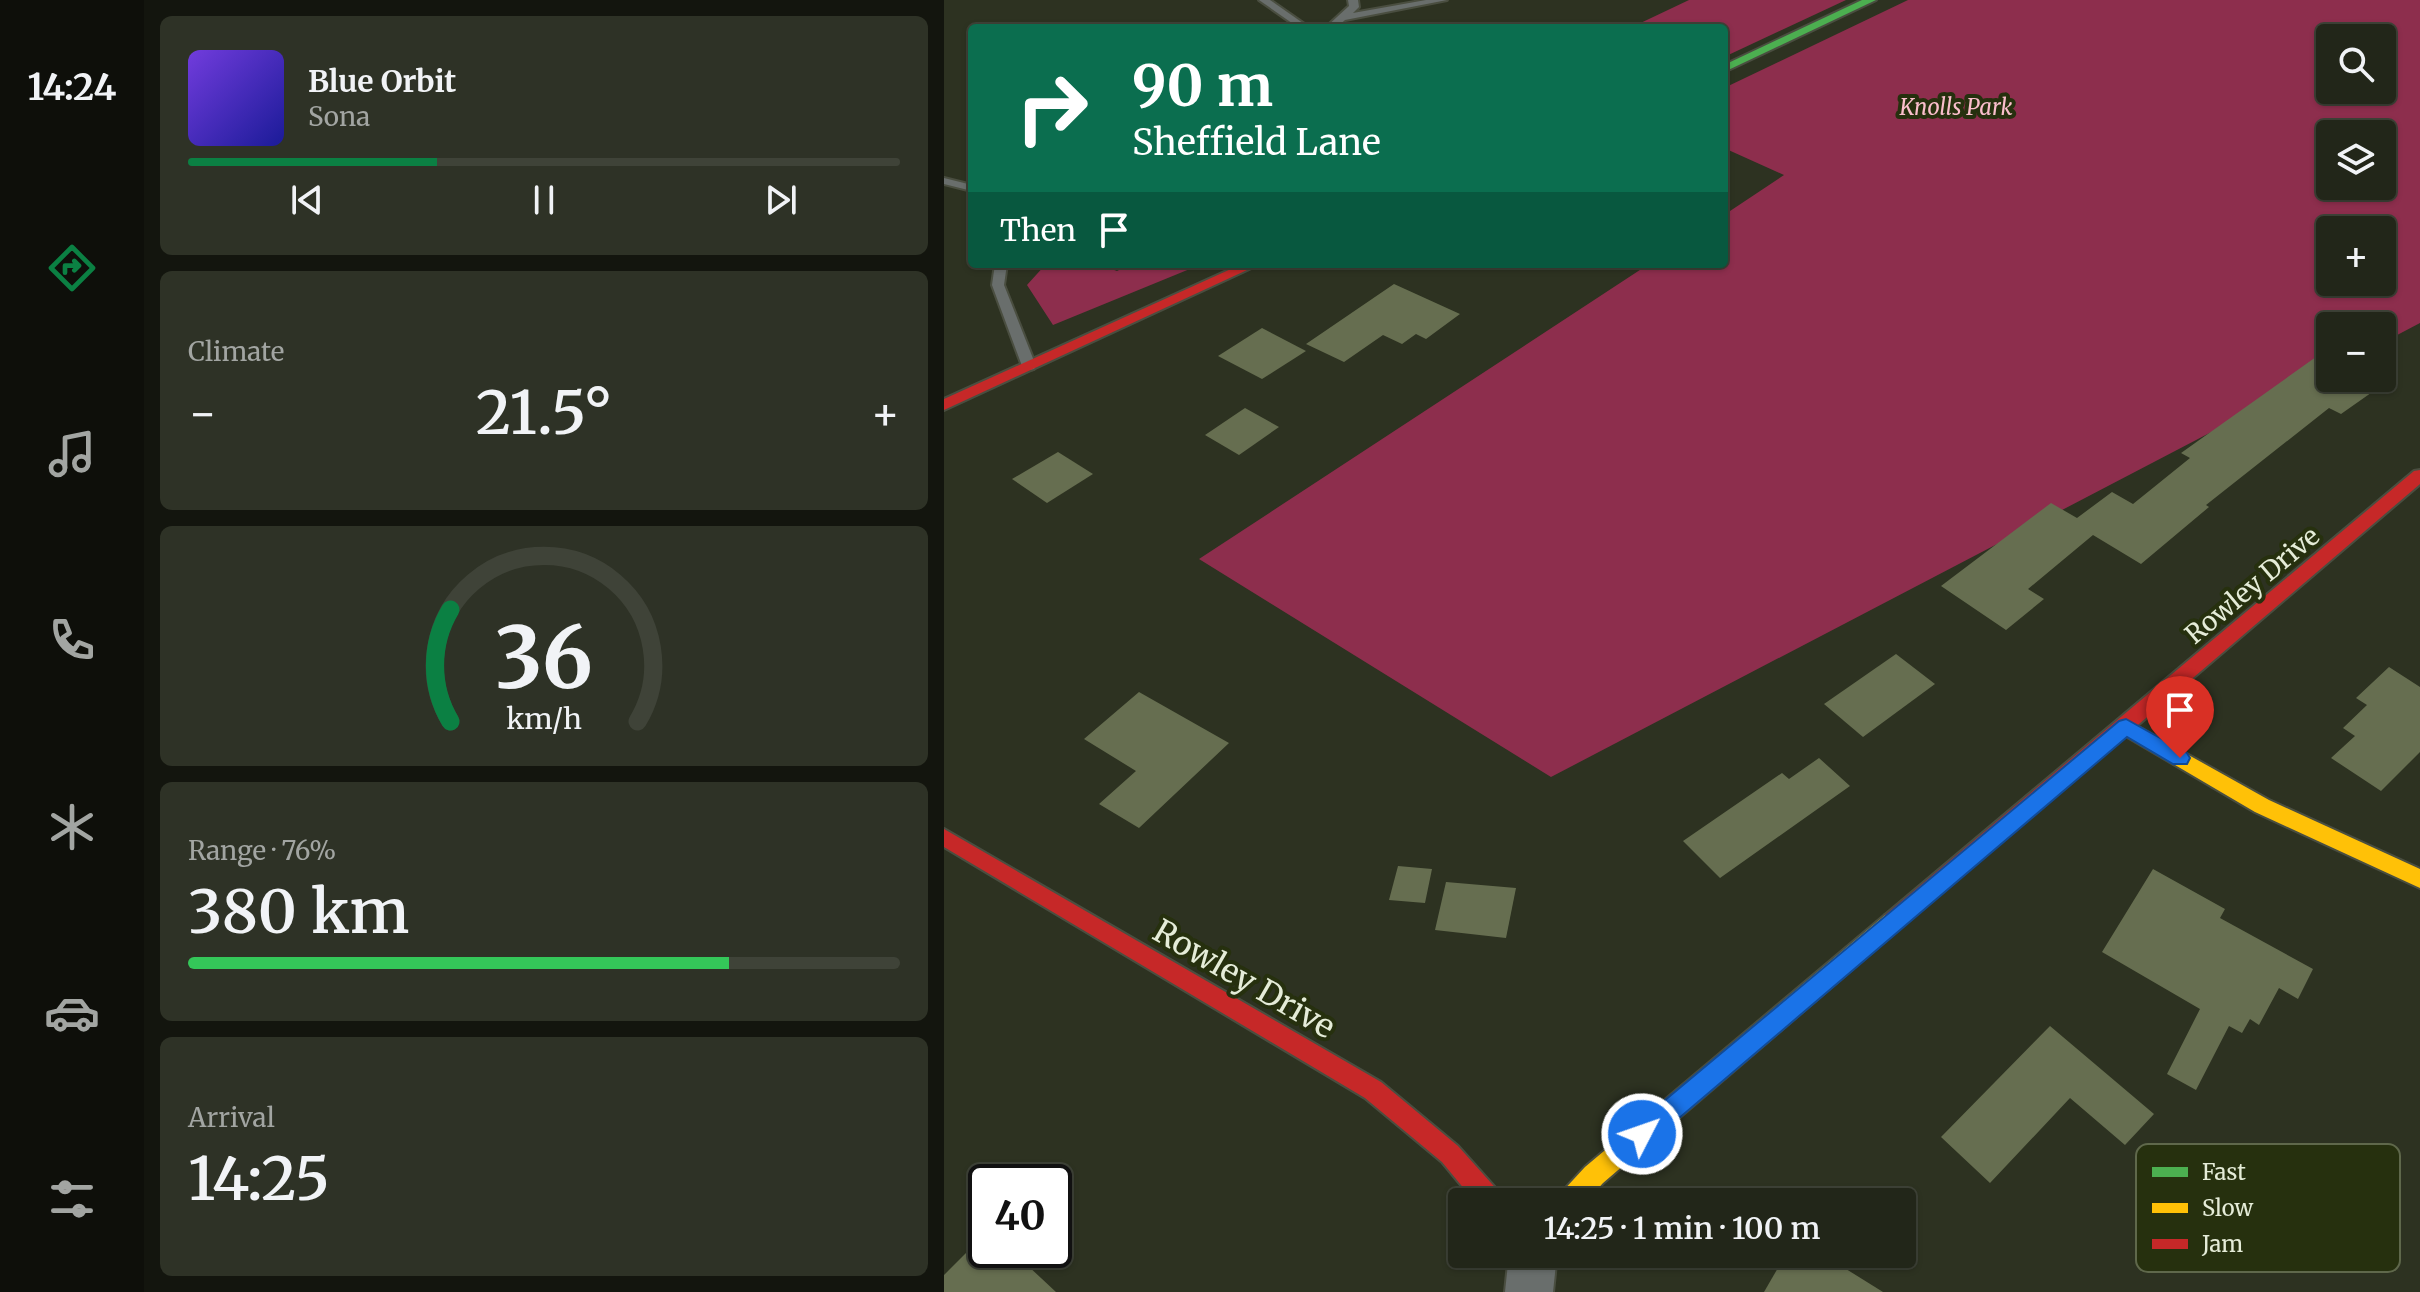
<!DOCTYPE html>
<html lang="en">
<head>
<meta charset="utf-8">
<style>
	:root { --surface:#222619; --page:#2e3226; --text:#f1f3f6; --muted:#a2a5a2; --line:#3f4338; --accent:#0b8043 }
	body { margin:0; font-family:Merriweather,serif; background:var(--page); color:var(--text); height:100vh; display:flex; flex-direction:column; font-size:30px; white-space:nowrap }
	* { box-sizing:border-box; margin:0 }
	p { font-size:26px; color:var(--muted) }
	.icon { flex:none; width:44px; height:44px; fill:none; stroke:currentColor; stroke-width:2; stroke-linecap:round; stroke-linejoin:round }
	.map { position:relative; flex:1; overflow:hidden }
	.drawer { display:flex; flex-direction:column; gap:16px; padding:16px; background:#13150e; width:800px }
	.drawer>* { flex:none }
	.hud { position:absolute; left:24px; top:24px; width:760px; height:244px; border-radius:8px; box-shadow:0 2px 6px #0004,0 0 0 2px var(--line); background:#0b6e4f; color:#fff; overflow:hidden }
	.controls { position:absolute; left:1372px; top:24px; display:grid; gap:16px }
	.controls a { display:grid; place-items:center; width:80px; height:80px; border-radius:8px; background:var(--surface); box-shadow:0 2px 6px #0004,0 0 0 2px var(--line); font-size:40px }
	.speed { position:absolute; left:24px; top:1164px; display:flex; gap:16px; font-size:40px; font-weight:700; text-align:center }
	.speed>* { display:grid; place-content:center; width:104px; height:104px; border-radius:50%; background:var(--surface); box-shadow:0 2px 6px #0004,0 0 0 2px var(--line); line-height:1 }
	.speed .limit { border:4px solid #111; border-radius:12px; background:#fff; color:#111 }
	.pin { position:absolute; display:grid; place-items:center; width:68px; height:68px; color:#fff; margin:-82px -34px; border-radius:50% 50% 50% 0; rotate:-45deg; box-shadow:0 0 8px #0007 }
	.pin .icon { rotate:45deg }
	.me { position:absolute; width:88px; margin:-44px; rotate:49deg; stroke-linejoin:round; filter:drop-shadow(0 0 6px #0008) }
	.turn { display:flex; align-items:center; gap:28px; height:168px; padding:0 32px; font-size:36px }
	.turn .icon { width:104px; height:104px; stroke-width:2.5 }
	.turn b { display:block; font-size:56px; line-height:68px }
	.then { display:flex; align-items:center; height:76px; padding:0 32px; background:#0003; gap:16px; font-size:30px }
	.big { font-size:60px; font-weight:600; line-height:1.1 }
	.drawer .card { flex:1; display:flex; flex-direction:column; justify-content:center; gap:12px; min-width:0; padding:0 28px; border-radius:12px; background:var(--page) }
	.drawer .dial { align-items:center; gap:0 }
	.dial svg { height:208px; overflow:visible; fill:none; stroke:var(--line); stroke-width:7; stroke-linecap:round; text-anchor:middle }
	.dial text { fill:var(--text); stroke:none }
	.song { display:flex; align-items:center; gap:24px }
	.cover { width:96px; height:96px; border-radius:12px; background:linear-gradient(135deg,hsl(260 70% 55%),hsl(240 70% 35%)) }
	.played { height:8px; border-radius:4px; background:linear-gradient(90deg,var(--accent) 35%,var(--line) 35%) }
	.keys { display:flex; justify-content:space-around; direction:ltr }
	.heat { display:flex; justify-content:space-between; align-items:center; font-size:44px; direction:ltr }
	.charge { height:12px; border-radius:6px; background:linear-gradient(90deg,#34c759 76%,var(--line) 0) }
	.trip { position:absolute; left:504px; top:1188px; width:468px; height:80px; border-radius:8px; background:var(--surface); box-shadow:0 2px 6px #0004,0 0 0 2px var(--line); font-weight:600; line-height:80px; text-align:center }
	main { display:flex; flex:1; min-height:0 }
	.dock { display:flex; flex-direction:column; width:144px; justify-content:space-around; align-items:center; background:#0e0f0a; color:var(--muted) }
	.dock .icon { width:56px; height:56px }
	.dock .active { color:var(--accent) }
	.dock b { font-size:36px; color:var(--text) }
	.map>svg:first-child { display:block }
	.green { fill:#8d2e4d; fill-rule:evenodd }
	.building { fill:#666e50 }
	.lines { fill:none; stroke-linecap:round; stroke-linejoin:round }
	.lane-casing { stroke:#4a4e40; stroke-width:4 }
	.street-casing { stroke:#4a4e40; stroke-width:4 }
	.fast-casing { stroke:#4a4e40; stroke-width:4 }
	.slow-casing { stroke:#4a4e40; stroke-width:4 }
	.jam-casing { stroke:#4a4e40; stroke-width:4 }
	.lane { fill:#696e6c; fill-rule:evenodd }
	.street { fill:#696e6c; fill-rule:evenodd }
	.fast { fill:#4caf50; fill-rule:evenodd }
	.slow { fill:#ffc107; fill-rule:evenodd }
	.jam { fill:#c62828; fill-rule:evenodd }
	.route { fill:#1a73e8; stroke:#114b97; stroke-width:2 }
	.labels { text-anchor:middle; dominant-baseline:central; stroke-width:8; stroke-linejoin:round; paint-order:stroke }
	.far-park-label { font-size:22px; font-style:italic; fill:#fbbecc; stroke:#26300e }
	.street-label { font-size:26px; fill:#e5ecd8; stroke:#26300e }
	.near-street-label { font-size:32px; fill:#e5ecd8; stroke:#26300e }
	.key { fill:#26300e; stroke:#5f684b; stroke-width:2 }
	.key-label { font-size:22px; fill:#e5ecd8 }
</style>
</head>
<body>
<main>
<nav class="dock">
<b>14:24</b>
<svg class="icon active" aria-label="directions" viewBox="0 0 24 24"><path d="M12 3l9 9-9 9-9-9zM9 14v-3h6M13 9l2 2-2 2"/></svg>
<svg class="icon" aria-label="music" viewBox="0 0 24 24"><path d="M9 18V5l10-2v13"/><circle cx="6" cy="18" r="3"/><circle cx="16" cy="16" r="3"/></svg>
<svg class="icon" aria-label="phone" viewBox="0 0 24 24"><path d="M5 4h4l2 5-3 2q2 4 5 5l2-3 5 2v4C11 20 4 13 5 4z"/></svg>
<svg class="icon" aria-label="climate" viewBox="0 0 24 24"><path d="M12 3v18M4 7l16 10M4 17L20 7"/></svg>
<svg class="icon" aria-label="car" viewBox="0 0 24 24"><path d="M5 17H2v-5l4-1 3-4h7l3 4 3 1v5h-3M9 17h6M6 11h13"/><circle cx="7" cy="17" r="2"/><circle cx="17" cy="17" r="2"/></svg>
<svg class="icon" aria-label="filters" viewBox="0 0 24 24"><path d="M4 7h16M4 17h16"/><circle cx="9" cy="7" r="2"/><circle cx="15" cy="17" r="2"/></svg>
</nav>
<section class="drawer">
<div class="card">
<div class="song"><i class="cover"></i><div><b>Blue Orbit</b><p>Sona</p></div></div>
<div class="played"></div>
<div class="keys"><svg class="icon" aria-label="previous" viewBox="0 0 24 24"><path d="M18 5L8 12l10 7zM5 5v14"/></svg><svg class="icon" aria-label="pause" viewBox="0 0 24 24"><path d="M8 5v14M16 5v14"/></svg><svg class="icon" aria-label="next" viewBox="0 0 24 24"><path d="M6 5l10 7-10 7zM19 5v14"/></svg></div>
</div>
<div class="card"><p>Climate</p>
<div class="heat"><a>−</a><b class="big">21.5°</b><a>+</a></div>
</div>
<div class="card dial"><svg viewBox="0 0 100 80">
<path d="M14 69A42 42 0 1 1 86 69"/>
<path d="M14 69A42 42 0 0 1 14 26" stroke="#0b8043"/>
<text x="50" y="56" font-size="32" font-weight="700">36</text>
<text x="50" y="72" font-size="11">km/h</text>
</svg></div>
<div class="card"><p>Range · 76%</p><b class="big">380 km</b><div class="charge"></div></div>
<div class="card"><p>Arrival</p><b class="big">14:25</b></div>
</section>
<div class="map">
<svg width="1476" height="1292" viewBox="0 0 1476 1292">
	<rect width="100%" height="100%" fill="#2d3221"/>
	<g class="green">
		<polygon points="745,0 902,0 780,57 780,28 686,28"/>
		<path d="M964,0H1476V323L1438,343V326H1386V370L607,777L255,559L705,264H780V215L840,175L780,148V88ZM1386,38H1438V90H1386ZM1386,134H1438V186H1386ZM1386,230H1438V282H1386Z"/>
		<polygon points="102,264 154,264 173,271 187,264 258,264 109,325 83,285"/>
	</g>
	<g class="building">
		<polygon points="450,284 516,314 482,339 472,334 458,344 439,335 400,362 362,344"/>
		<polygon points="318,328 362,351 318,379 274,356"/>
		<polygon points="1386,347 1386,378 1431,378 1424,383 1434,388 1397,414 1385,408 1262,505 1265,507 1197,564 1149,535 1084,589 1100,599 1062,630 997,586 1107,503 1133,518 1168,492 1189,504 1246,458 1237,453"/>
		<polygon points="301,408 335,427 295,455 261,435"/>
		<polygon points="114,452 149,474 103,503 68,479"/>
		<polygon points="952,654 991,684 919,737 880,704"/>
		<polygon points="1445,667 1476,687 1476,752 1437,791 1387,758 1411,736 1399,728 1423,705 1412,698"/>
		<polygon points="195,692 285,743 195,828 155,804 192,771 140,739"/>
		<polygon points="875,758 906,786 776,878 739,841 838,773 845,779"/>
		<polygon points="454,866 488,869 481,903 445,900"/>
		<polygon points="1209,869 1281,909 1276,918 1369,969 1354,999 1335,988 1315,1025 1306,1019 1298,1033 1285,1026 1252,1090 1223,1074 1256,1009 1158,952"/>
		<polygon points="502,882 572,888 562,938 491,930"/>
		<polygon points="1106,1026 1210,1114 1181,1145 1126,1098 1046,1183 997,1137"/>
		<polygon points="34,1241 42,1250 67,1250 112,1292 0,1292 0,1275"/>
		<polygon points="842,1254 878,1254 939,1292 820,1292"/>
	</g>
	<g class="lines">
		<g class="lane-casing">
			<g id="lane">
				<polygon points="315,0 326,0 366,28 355,28"/>
				<polygon points="404,0 414,0 415,7 409,13 482,0 503,0 401,20 392,28 381,28 405,6"/>
				<polygon points="0,178 28,185 28,191 0,184"/>
				<polygon points="51,264 63,264 60,285 92,366 90,369 85,370 78,366 48,285"/>
			</g>
		</g>
		<g class="street-casing">
			<polygon id="street" points="565,1254 613,1254 609,1292 561,1292"/>
		</g>
		<g class="fast-casing">
			<polygon id="fast" points="918,0 932,0 780,72 780,65"/>
		</g>
		<g class="slow-casing">
			<g id="slow">
				<polygon points="1182,720 1325,800 1476,869 1476,888 1311,812 1175,732 1173,727 1175,722"/>
				<polygon points="948,913 955,915 959,922 955,929 659,1183 642,1202 614,1202 617,1193 641,1167 941,915"/>
			</g>
		</g>
		<g class="jam-casing">
			<g id="jam">
				<polygon points="298,264 316,264 0,410 0,399"/>
				<polygon points="1476,470 1476,484 955,929 948,931 941,929 937,922 941,915 1470,471"/>
				<polygon points="0,829 437,1082 514,1146 556,1193 559,1202 531,1202 498,1162 421,1098 0,847"/>
			</g>
		</g>
		<use href="#lane" class="lane"/>
		<use href="#street" class="street"/>
		<use href="#fast" class="fast"/>
		<use href="#slow" class="slow"/>
		<use href="#jam" class="jam"/>
	</g>
	<polygon class="route" points="1182,719 1243,753 1246,758 1243,764 1229,764 1183,737 707,1142 698,1146 690,1142 686,1134 690,1126 1175,721"/>
	<g class="labels">
		<g class="far-park-label">
			<text x="1012" y="107">Knolls Park</text>
		</g>
		<g class="street-label">
			<text transform="translate(1308 585) rotate(-40)">Rowley Drive</text>
		</g>
		<g class="near-street-label">
			<text transform="translate(300 979) rotate(30)">Rowley Drive</text>
		</g>
	</g>
	<rect x="1192" y="1144" width="264" height="128" rx="12" class="key"/>
	<rect x="1208" y="1167" width="36" height="10" fill="#4caf50"/>
	<rect x="1208" y="1203" width="36" height="10" fill="#ffc107"/>
	<rect x="1208" y="1239" width="36" height="10" fill="#c62828"/>
	<g class="key-label">
		<text x="1258" y="1180">Fast</text>
		<text x="1258" y="1216">Slow</text>
		<text x="1258" y="1252">Jam</text>
	</g>
</svg>
<div class="controls">
<a><svg class="icon" aria-label="search" viewBox="0 0 24 24"><circle cx="10" cy="10" r="6"/><path d="M15 15l6 6"/></svg></a>
<a><svg class="icon" aria-label="layers" viewBox="0 0 24 24"><path d="M12 4l9 5-9 5-9-5zM3 14l9 5 9-5"/></svg></a>
<a>+</a>
<a>−</a>
</div>
<div class="speed"><div class="limit">40</div></div>
<div class="pin" style="left:1236px;top:758px;background:#d93025"><svg class="icon" aria-label="arrive" viewBox="0 0 24 24"><path d="M6 21V4h12l-3 4 3 4H6"/></svg></div>
<svg class="me" style="left:698px;top:1134px" viewBox="-20 -20 40 40"><circle r="17" fill="#1a73e8" stroke="#fff" stroke-width="3"/><path d="M0-11L8 9 0 5-8 9z" fill="#fff"/></svg>
<div class="trip">14:25 · 1 min · 100 m</div>
<div class="hud">
<div class="turn"><svg class="icon" aria-label="right" viewBox="0 0 24 24"><path d="M7 20v-9h11M14 6l5 5-5 5"/></svg><div><b>90 m</b>Sheffield Lane</div></div>
<div class="then">Then<svg class="icon" aria-label="arrive" viewBox="0 0 24 24"><path d="M6 21V4h12l-3 4 3 4H6"/></svg></div>
</div>
</div>
</main>
</body>
</html>
